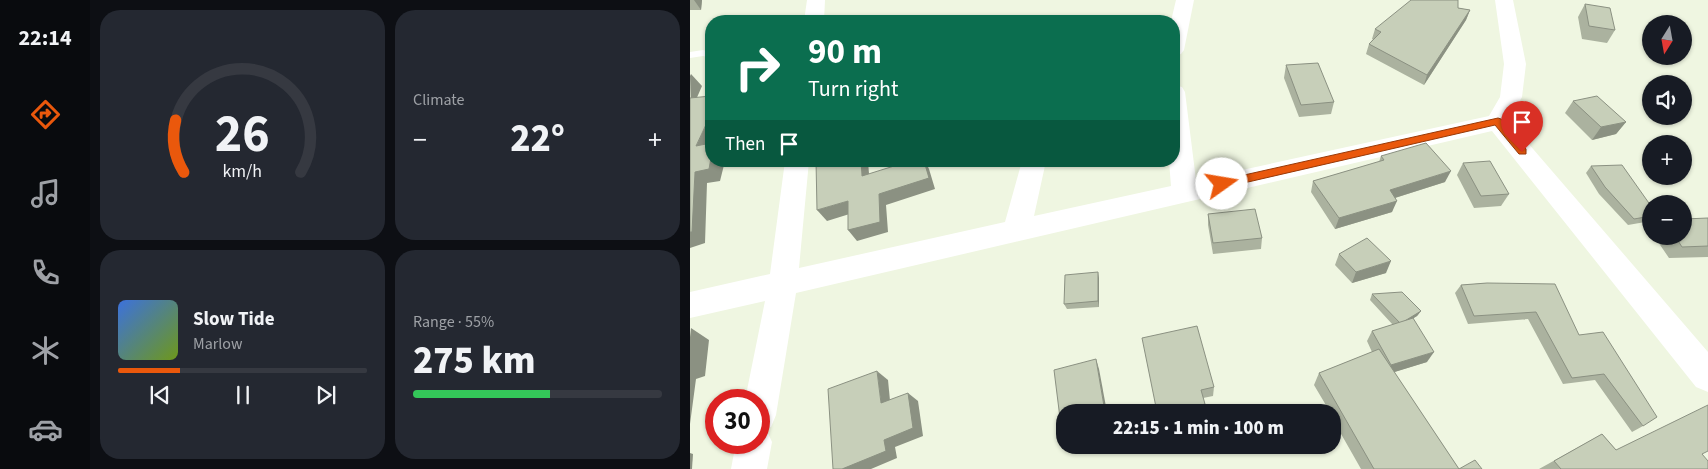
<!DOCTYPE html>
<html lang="en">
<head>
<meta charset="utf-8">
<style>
	:root { --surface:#171b24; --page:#242831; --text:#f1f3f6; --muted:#9ea1a6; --line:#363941; --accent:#ea580c }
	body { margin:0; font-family:"Source Sans 3",sans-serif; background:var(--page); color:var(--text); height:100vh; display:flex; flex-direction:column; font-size:19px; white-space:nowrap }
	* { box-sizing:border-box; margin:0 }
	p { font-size:16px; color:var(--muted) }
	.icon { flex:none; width:28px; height:28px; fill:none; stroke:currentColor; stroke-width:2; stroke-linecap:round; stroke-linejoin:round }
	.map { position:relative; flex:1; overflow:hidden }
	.panel { display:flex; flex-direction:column; gap:10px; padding:10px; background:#0d0f14; width:600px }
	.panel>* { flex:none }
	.hud { position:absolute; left:15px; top:15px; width:475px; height:152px; border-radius:20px; box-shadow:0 1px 4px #0004; background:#0b6e4f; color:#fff; overflow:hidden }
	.needle { width:32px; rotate:191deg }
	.controls { position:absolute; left:952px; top:15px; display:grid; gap:10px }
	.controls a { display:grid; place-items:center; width:50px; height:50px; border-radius:50%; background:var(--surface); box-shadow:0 1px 4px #0004; font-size:25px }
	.speed { position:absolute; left:15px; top:389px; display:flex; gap:10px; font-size:25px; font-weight:700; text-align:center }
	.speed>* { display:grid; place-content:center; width:65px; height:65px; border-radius:50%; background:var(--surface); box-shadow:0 1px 4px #0004; line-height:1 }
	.speed .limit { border:8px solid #d22; background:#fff; color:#111 }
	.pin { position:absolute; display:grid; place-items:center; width:42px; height:42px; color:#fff; margin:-51px -21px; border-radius:50% 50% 50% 0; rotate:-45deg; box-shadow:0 0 5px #0007 }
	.pin .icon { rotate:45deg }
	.me { position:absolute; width:55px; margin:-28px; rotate:77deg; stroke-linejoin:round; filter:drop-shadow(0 0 4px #0008) }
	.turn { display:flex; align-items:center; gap:18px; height:105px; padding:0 20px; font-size:22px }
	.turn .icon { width:65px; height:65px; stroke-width:2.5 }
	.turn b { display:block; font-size:35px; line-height:42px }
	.then { display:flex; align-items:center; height:48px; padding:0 20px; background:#0003; gap:10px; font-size:19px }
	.big { font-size:38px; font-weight:800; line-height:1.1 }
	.panel .tile { flex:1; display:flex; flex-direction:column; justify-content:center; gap:8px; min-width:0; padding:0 18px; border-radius:20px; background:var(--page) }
	.panel .dial { align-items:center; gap:0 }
	.dial svg { height:130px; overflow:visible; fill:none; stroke:var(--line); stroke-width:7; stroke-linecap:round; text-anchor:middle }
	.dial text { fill:var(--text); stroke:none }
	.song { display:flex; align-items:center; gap:15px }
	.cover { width:60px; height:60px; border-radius:8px; background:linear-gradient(135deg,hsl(220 70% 55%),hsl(80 70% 35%)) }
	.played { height:5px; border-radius:2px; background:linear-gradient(90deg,var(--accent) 25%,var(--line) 25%) }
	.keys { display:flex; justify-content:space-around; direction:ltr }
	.heat { display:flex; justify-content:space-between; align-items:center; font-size:28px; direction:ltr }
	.charge { height:8px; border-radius:4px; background:linear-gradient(90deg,#34c759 55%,var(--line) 0) }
	.panel .tiles { flex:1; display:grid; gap:10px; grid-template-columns:repeat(2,1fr) }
	.trip { position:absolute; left:366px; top:404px; width:285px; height:50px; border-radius:20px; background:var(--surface); box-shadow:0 1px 4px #0004; font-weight:800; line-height:50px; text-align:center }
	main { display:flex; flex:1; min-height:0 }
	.menu { display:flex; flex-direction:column; width:90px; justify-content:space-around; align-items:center; background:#090b0e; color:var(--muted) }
	.menu .icon { width:35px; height:35px }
	.menu .current { color:var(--accent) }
	.menu b { font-size:22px; color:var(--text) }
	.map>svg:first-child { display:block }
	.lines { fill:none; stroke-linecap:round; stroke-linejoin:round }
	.lane { fill:#fff; fill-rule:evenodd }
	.street { fill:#fff; fill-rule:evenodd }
	.wall { fill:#abb29f }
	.shaded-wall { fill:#8b9182 }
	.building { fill:#c7cfb9; stroke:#8b9182 }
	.route { fill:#ea580c; stroke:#983908 }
</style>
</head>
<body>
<main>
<nav class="menu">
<b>22:14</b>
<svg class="icon current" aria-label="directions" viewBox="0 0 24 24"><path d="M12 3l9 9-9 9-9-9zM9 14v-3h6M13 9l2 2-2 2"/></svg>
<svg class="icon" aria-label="music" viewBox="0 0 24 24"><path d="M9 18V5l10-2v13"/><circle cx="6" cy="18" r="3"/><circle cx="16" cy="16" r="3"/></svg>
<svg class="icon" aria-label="phone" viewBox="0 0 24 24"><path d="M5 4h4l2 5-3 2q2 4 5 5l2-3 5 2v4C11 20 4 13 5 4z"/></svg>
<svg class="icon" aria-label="climate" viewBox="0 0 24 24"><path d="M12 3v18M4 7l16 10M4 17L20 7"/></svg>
<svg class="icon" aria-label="car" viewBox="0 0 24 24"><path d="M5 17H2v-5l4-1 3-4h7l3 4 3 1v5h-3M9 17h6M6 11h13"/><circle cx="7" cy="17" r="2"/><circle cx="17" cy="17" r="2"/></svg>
</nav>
<section class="panel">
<div class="tiles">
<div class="tile dial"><svg viewBox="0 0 100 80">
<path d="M14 69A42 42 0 1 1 86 69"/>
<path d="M14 69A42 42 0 0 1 9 37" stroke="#ea580c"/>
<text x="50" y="56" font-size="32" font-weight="700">26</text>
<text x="50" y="72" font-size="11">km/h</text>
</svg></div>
<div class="tile"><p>Climate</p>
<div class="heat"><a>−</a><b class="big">22°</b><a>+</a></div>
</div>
<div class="tile">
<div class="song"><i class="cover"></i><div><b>Slow Tide</b><p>Marlow</p></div></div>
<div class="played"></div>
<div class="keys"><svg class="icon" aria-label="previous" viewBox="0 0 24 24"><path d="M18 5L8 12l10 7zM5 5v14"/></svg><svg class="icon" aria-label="pause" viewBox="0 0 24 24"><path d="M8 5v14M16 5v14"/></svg><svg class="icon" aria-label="next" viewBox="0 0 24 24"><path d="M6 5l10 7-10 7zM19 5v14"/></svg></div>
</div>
<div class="tile"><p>Range · 55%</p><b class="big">275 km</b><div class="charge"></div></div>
</div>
</section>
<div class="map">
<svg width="1018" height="469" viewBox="0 0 1018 469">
	<rect width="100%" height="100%" fill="#eff6e1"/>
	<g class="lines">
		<polygon class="lane" points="13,50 21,52 21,58 13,56 0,58 0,52"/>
		<g class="street">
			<polygon points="117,0 135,0 134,21 114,21"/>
			<polygon points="486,0 504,0 494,50 491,54 484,56 484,21 481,21"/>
			<polygon points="805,0 823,0 836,64 832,97 819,121 1018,352 1018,392 1006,387 802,131 106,293 86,415 81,427 76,429 82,442 77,469 41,469 46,442 69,442 69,400 55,400 75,301 0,318 0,292 80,274 95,161 119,161 109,268 315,222 332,161 356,161 344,216 481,186 479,161 484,161 484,85 492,87 495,92 506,180 799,116 810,97 814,64"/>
		</g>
	</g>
	<g class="wall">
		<polygon points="0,0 12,0 11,10 0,10"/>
		<polygon points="895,4 925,30 917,43 892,39 888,17"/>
		<polygon points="768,8 780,10 776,20 734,85 676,54 679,44 683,39 682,39 685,29"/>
		<polygon points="596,65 644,102 641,114 609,117 594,78"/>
		<polygon points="883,101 936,122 926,134 902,140 875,113"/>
		<polygon points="691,156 755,182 705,198 702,212 645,229 621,192 623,181 689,162"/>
		<polygon points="380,161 397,161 380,163"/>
		<polygon points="773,163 819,194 811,206 784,208 767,175"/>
		<polygon points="901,166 961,206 961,221 938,225 909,194 896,173"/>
		<polygon points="518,214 572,238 571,249 523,254 518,225"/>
		<polygon points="1018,218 1018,257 979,258 964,236 994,236"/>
		<polygon points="649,254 696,273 662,283 645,265"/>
		<polygon points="409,278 409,307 377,309 374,304"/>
		<polygon points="797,283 889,335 953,426 942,432 905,380 873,384 838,319 778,324 765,293 771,285"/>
		<polygon points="682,294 731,311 727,316 723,318 737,362 704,372 769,469 792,469 671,469 642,418 642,412 640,412 624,385 629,373 682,352 677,341 682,331 703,325 680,300"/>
		<polygon points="452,338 524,387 523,396 513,398"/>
		<polygon points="912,434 926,450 1012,454 1018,469 849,469"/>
	</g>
	<g class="shaded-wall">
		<polygon points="4,0 12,0 11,10"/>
		<polygon points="780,10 776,20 734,85 737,75"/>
		<polygon points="1,74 12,86 1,111 0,76"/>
		<polygon points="21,114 21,149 6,146"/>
		<polygon points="936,122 926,134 902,140 911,127"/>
		<polygon points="21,158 21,161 35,161 30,181 17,183 15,243 0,248 0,232 5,172"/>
		<polygon points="171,161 178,161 180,187 172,176"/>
		<polygon points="234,161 235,161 239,169 245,189 196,205 198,232 167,241 158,230 189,194"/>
		<polygon points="761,171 755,182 695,201 700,190"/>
		<polygon points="158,201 166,212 137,221 127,210"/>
		<polygon points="707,201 702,212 645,229 649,218"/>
		<polygon points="701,261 696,273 662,283 666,272"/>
		<polygon points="408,272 409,278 409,307 408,301"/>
		<polygon points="731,311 727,316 707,329 710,323"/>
		<polygon points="1,328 19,340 15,376 6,379 0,424 0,337"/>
		<polygon points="744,352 737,362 695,375 701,365"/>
		<polygon points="406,359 409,369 417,412 415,412"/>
		<polygon points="187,371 198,380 201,411 191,403"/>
		<polygon points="218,393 228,401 233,436 205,447 207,458 181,469 152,469"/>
		<polygon points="515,404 514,412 490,412 490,411"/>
		<polygon points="375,425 375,433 371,426"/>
		<polygon points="0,453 3,454 2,469 0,469"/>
	</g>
	<g class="building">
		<polygon points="721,0 768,0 768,8 780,10 737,75 679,44 691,32 685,29"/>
		<polygon points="895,4 920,8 925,30 899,26"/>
		<polygon points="628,63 644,102 611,105 596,65"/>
		<polygon points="21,96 21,114 6,146 21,143 21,158 19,169 5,172 2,232 0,232 0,98"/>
		<polygon points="907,96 936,122 911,127 883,101"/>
		<polygon points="736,143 761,171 700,190 707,201 649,218 623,181 694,160 691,156"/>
		<polygon points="126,161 171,161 172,176 220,161 234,161 239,178 189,194 190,222 158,230 158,201 127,210"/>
		<polygon points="800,161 819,194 791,196 773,163"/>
		<polygon points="932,165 961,206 961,216 944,219 915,187 901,166"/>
		<polygon points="565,209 572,238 523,243 518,214"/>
		<polygon points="1018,218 1018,246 992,247 985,236 994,236 994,219"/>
		<polygon points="677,238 701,261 666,272 649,254"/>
		<polygon points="408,272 408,301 374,304 375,275"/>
		<polygon points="797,283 865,284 889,335 913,332 967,417 953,426 914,374 882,378 846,312 784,316 771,285"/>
		<polygon points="712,292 731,311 713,322 710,323 682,294"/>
		<polygon points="723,318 744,352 701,365 682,331"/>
		<polygon points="507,326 524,387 511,390 515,404 490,411 490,412 467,412 452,338"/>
		<polygon points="689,349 769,469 785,460 792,469 684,469 629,373"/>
		<polygon points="406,359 415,412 375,412 375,425 371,426 364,370"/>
		<polygon points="187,371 191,403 218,393 223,428 194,440 196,451 152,469 143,469 138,389"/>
		<polygon points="1018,405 1018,451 1012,454 1018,461 1018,469 871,469 864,461 912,434 926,450"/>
	</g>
	<polygon class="route" points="808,118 811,119 836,149 836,154 829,154 805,125 532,188 526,184 532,180"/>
</svg>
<div class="controls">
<a><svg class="needle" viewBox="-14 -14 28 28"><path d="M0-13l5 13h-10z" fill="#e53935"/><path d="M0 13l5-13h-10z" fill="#9ea1a6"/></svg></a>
<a><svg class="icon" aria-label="sound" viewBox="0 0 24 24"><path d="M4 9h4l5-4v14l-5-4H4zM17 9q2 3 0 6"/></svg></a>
<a>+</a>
<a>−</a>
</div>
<div class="speed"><div class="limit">30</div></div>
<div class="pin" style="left:832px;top:152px;background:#d93025"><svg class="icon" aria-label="arrive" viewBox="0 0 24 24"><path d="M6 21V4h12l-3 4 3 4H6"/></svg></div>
<svg class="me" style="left:532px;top:184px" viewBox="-20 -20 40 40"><circle r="19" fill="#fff"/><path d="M0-13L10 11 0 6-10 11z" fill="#ea580c"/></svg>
<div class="trip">22:15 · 1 min · 100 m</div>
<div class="hud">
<div class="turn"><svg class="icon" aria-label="right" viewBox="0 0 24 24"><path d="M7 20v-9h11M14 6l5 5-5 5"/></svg><div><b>90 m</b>Turn right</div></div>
<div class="then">Then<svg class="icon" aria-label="arrive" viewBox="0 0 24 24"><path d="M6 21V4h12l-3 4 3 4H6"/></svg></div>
</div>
</div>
</main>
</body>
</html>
